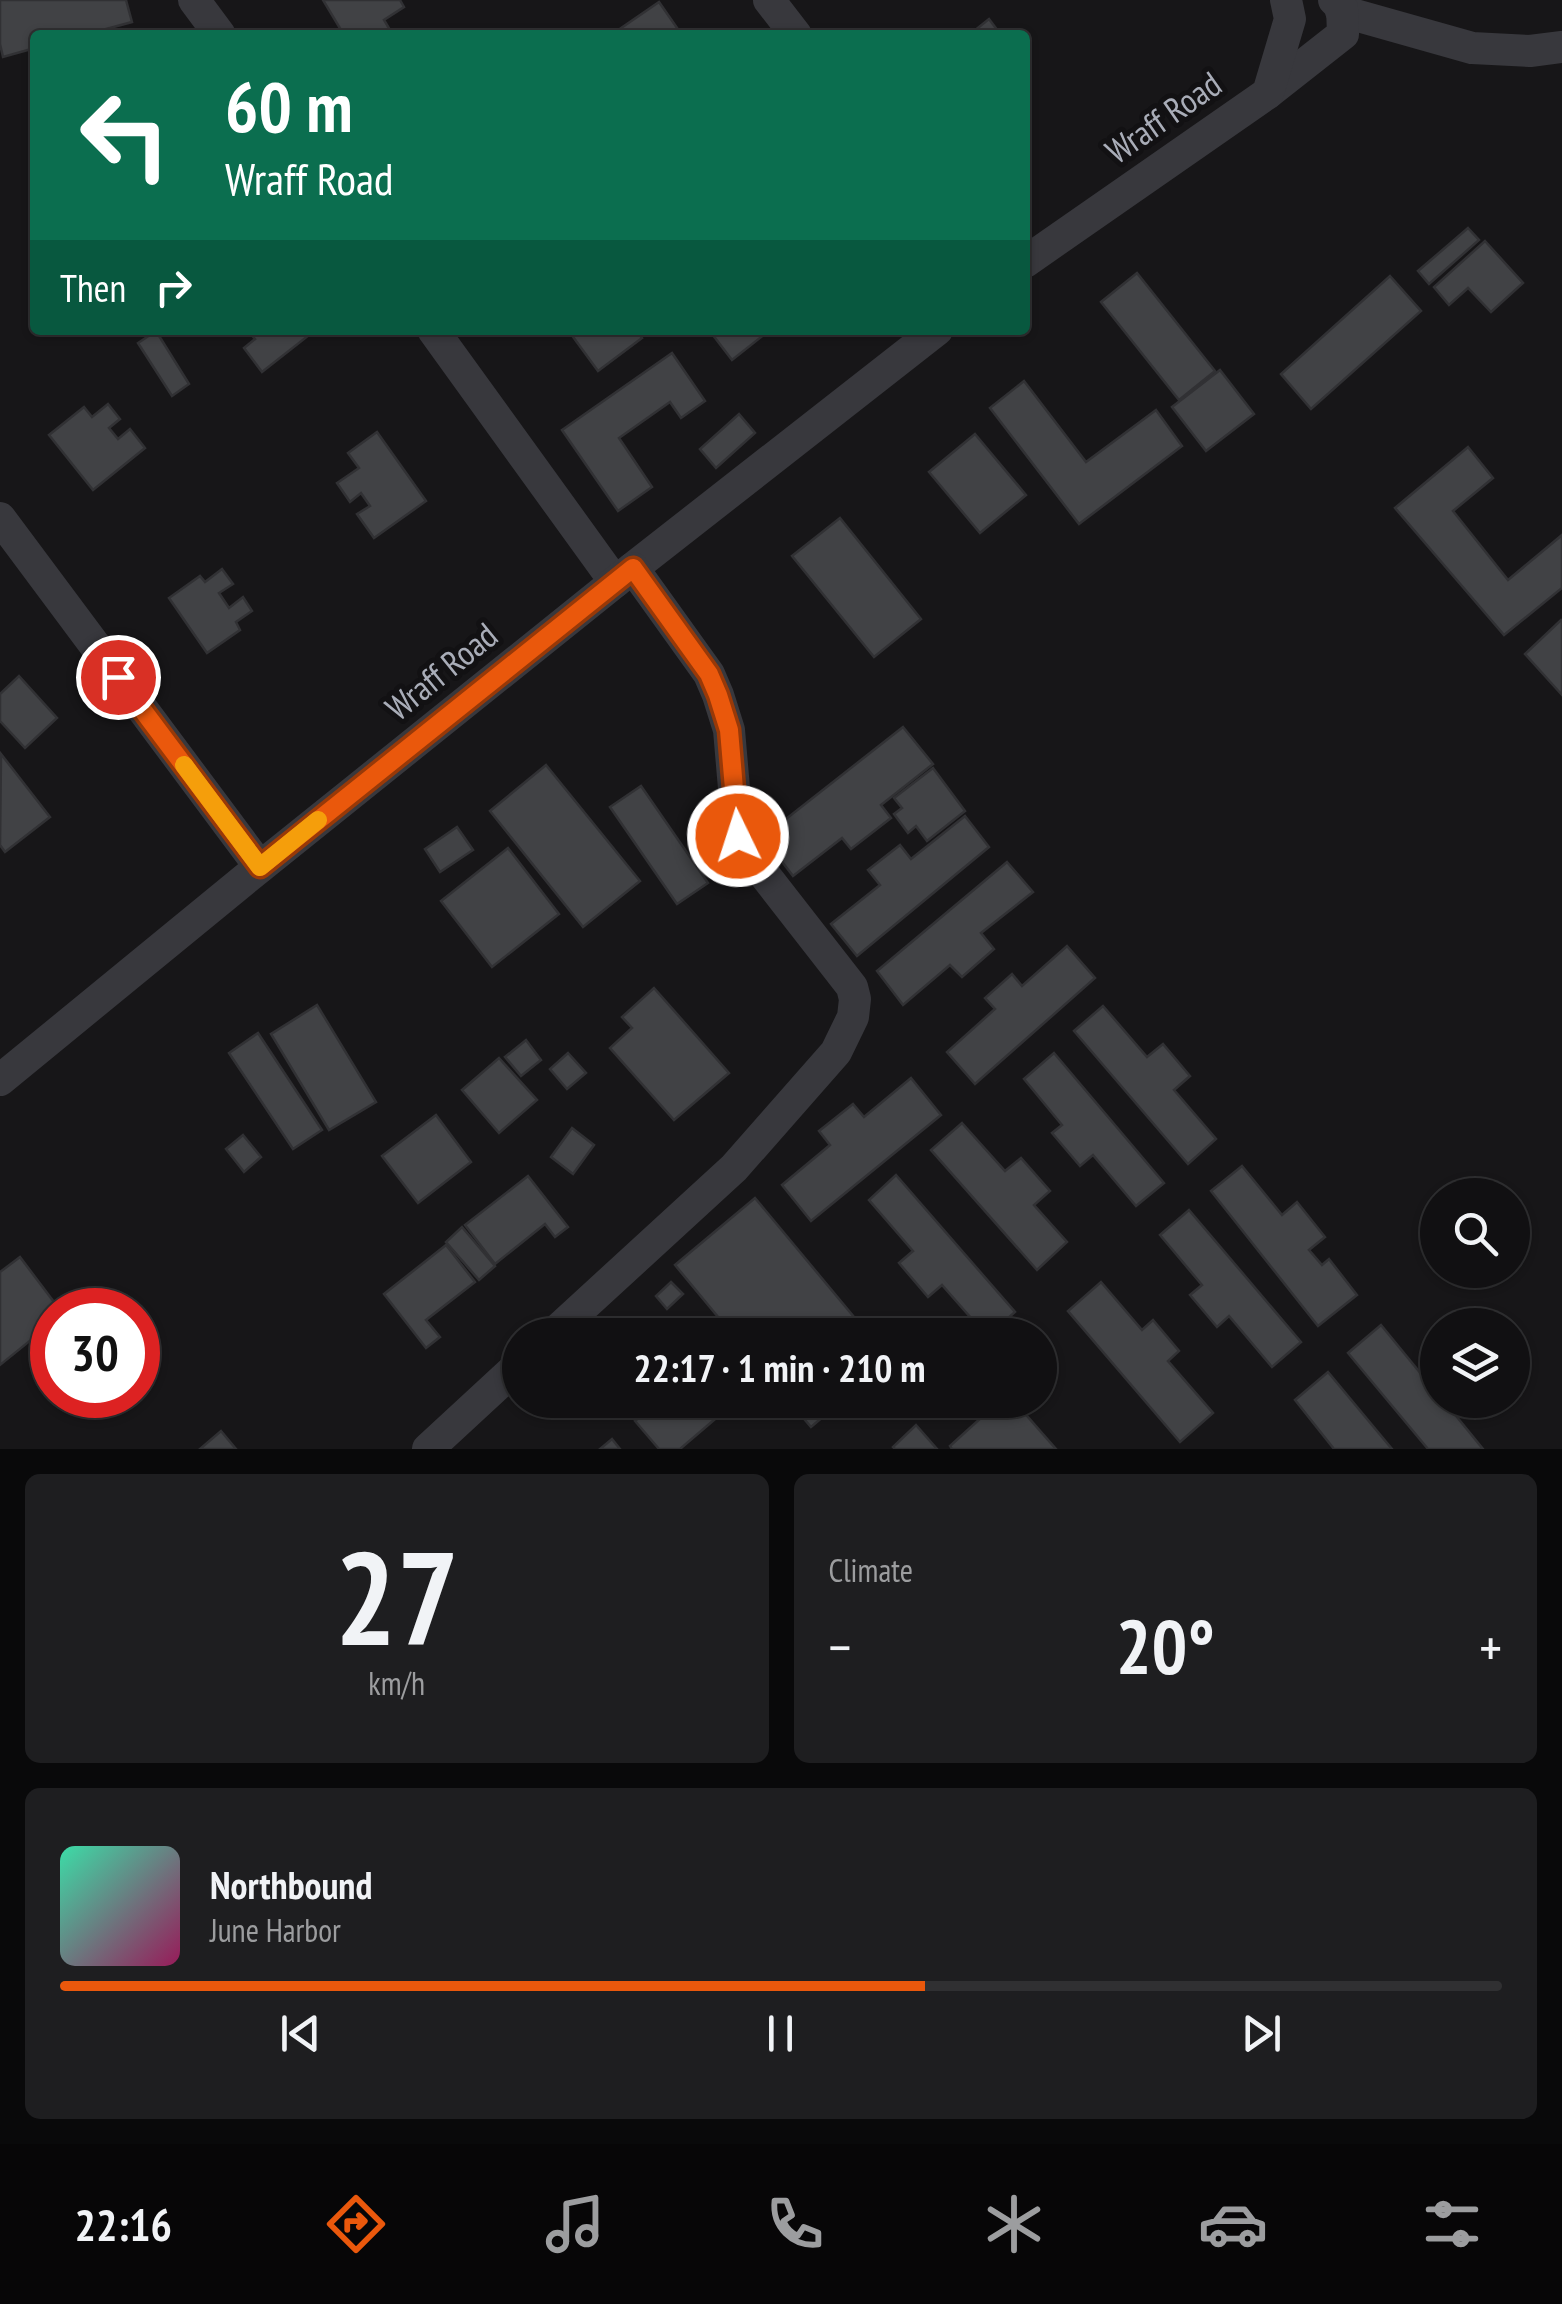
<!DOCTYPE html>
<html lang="en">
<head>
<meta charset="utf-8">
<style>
	:root { --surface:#111012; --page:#1e1e20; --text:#f1f3f6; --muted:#9c9d9f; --line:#303032; --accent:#ea580c }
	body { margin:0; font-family:"PT Sans Narrow",sans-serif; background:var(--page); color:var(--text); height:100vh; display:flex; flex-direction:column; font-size:38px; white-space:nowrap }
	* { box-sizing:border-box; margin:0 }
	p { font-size:32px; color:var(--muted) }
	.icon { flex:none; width:55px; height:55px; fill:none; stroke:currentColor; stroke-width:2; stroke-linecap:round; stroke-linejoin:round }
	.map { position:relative; height:1449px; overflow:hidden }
	.panel { display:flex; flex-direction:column; gap:25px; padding:25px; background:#09090a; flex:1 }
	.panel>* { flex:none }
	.guide { position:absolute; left:30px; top:30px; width:1000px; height:305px; border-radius:10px; box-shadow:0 2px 8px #0004,0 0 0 2px var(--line); background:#0b6e4f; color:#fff; overflow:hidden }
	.buttons { position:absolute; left:1420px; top:1178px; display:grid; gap:20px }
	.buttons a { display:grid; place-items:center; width:110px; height:110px; border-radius:50%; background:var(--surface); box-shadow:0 2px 8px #0004,0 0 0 2px var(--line); font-size:50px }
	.speed { position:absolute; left:30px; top:1288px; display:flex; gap:20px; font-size:50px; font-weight:700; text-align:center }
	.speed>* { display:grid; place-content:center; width:130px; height:130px; border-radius:50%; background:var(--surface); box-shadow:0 2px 8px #0004,0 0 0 2px var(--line); line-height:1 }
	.speed .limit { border:15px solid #d22; background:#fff; color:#111 }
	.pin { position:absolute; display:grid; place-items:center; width:85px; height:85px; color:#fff; margin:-42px; border:5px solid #fff; border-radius:50%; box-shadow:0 2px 10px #0007 }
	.me { position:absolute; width:110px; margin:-55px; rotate:356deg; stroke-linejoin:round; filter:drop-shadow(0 0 8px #0008) }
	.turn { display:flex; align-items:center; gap:35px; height:210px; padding:0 30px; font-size:45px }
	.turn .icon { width:130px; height:130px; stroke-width:2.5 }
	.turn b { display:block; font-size:70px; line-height:85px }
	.then { display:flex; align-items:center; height:95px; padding:0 30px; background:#0003; gap:20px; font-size:38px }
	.big { font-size:75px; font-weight:700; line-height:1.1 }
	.panel .card { flex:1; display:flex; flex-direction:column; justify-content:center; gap:15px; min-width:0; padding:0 35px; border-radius:15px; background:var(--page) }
	.panel .dial { align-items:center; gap:0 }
	.dial b { font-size:130px; line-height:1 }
	.song { display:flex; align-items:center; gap:30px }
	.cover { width:120px; height:120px; border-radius:15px; background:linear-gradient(135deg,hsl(160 70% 55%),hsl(330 70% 35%)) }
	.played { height:10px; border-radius:5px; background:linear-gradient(90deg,var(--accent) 60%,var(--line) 60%) }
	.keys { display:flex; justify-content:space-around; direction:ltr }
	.heat { display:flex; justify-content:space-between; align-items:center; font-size:55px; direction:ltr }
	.panel .tiles { flex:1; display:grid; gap:25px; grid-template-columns:1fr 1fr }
	.card:last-child { grid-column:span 2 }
	.trip { position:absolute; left:502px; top:1318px; width:555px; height:100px; border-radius:50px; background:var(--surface); box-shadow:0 2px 8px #0004,0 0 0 2px var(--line); font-weight:700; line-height:100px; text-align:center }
	.tabs { display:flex; height:160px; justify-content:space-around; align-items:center; background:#070607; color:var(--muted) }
	.tabs .icon { width:70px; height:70px }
	.tabs .on { color:var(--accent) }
	.tabs b { font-size:45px; color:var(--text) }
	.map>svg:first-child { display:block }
	.building { fill:#414245; stroke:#313134; stroke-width:2.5 }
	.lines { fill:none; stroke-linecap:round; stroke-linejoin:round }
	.minor { stroke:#38383d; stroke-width:32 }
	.route-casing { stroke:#983908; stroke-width:25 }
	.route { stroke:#ea580c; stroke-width:18 }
	.slow { stroke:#f59e0b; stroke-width:18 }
	.labels { text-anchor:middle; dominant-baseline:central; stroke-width:10; stroke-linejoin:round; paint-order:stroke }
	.street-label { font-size:35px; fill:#a9adb8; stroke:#121113 }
</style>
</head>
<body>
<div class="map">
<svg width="1562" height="1449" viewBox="0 0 1562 1449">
	<rect width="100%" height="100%" fill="#171618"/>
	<g class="building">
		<polygon points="0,0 126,0 132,22 84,35 35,35 35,48 3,57 0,44"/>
		<polygon points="323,0 400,0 404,7 384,20 390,30 383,35 344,35"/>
		<polygon points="659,2 682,35 611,35"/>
		<polygon points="989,19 1001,35 969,35"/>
		<polygon points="1468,228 1479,240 1429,284 1418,271"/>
		<polygon points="1485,241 1523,283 1491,312 1468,288 1449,305 1434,287"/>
		<polygon points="1137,273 1215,371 1179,400 1101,302"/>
		<polygon points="1390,276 1421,311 1311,409 1281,374"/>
		<polygon points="247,330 311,330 313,332 262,372 244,348 255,339"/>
		<polygon points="568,330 636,330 642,338 598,371"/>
		<polygon points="709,330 770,330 732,360"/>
		<polygon points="156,331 189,384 172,396 138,343"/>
		<polygon points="672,353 705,401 681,418 670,402 619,438 652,487 618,511 562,430"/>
		<polygon points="1220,370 1254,414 1206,451 1172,407"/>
		<polygon points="1024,381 1086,462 1156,410 1182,446 1079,524 990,408"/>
		<polygon points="108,404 120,419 109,428 118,439 130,429 145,448 93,490 49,435 84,407 92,417"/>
		<polygon points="739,414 755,433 716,468 700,449"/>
		<polygon points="377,432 426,501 374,538 357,514 370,506 361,493 350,502 337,483 359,468 348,453"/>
		<polygon points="975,434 1026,495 980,533 929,472"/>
		<polygon points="1468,447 1493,478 1453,511 1508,580 1562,535 1562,588 1504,635 1395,508"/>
		<polygon points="840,518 921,619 874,657 792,556"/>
		<polygon points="222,569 233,584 219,593 229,608 243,597 252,611 236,622 240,630 207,653 169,598 200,576 205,582"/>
		<polygon points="1561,620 1562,621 1562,695 1525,654"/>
		<polygon points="19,676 57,718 25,748 0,721 0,694"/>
		<polygon points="903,727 933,764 881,805 891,818 851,849 842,838 793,876 763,837"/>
		<polygon points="1,754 50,817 5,852 0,845"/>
		<polygon points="546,765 640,881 583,927 490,811"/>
		<polygon points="933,768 965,811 927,841 916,826 908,833 894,814 902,808 894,798"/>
		<polygon points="641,786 708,883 677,904 610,807"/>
		<polygon points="965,816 989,847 857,956 831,924 880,885 868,870 900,845 911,859"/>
		<polygon points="457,827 473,850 440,872 425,849"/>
		<polygon points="508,848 559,914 492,967 441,901"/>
		<polygon points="1007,862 1033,892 981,933 994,949 962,977 950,965 903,1005 877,971"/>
		<polygon points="1067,946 1095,978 975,1084 947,1052 995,1009 985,998 1012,974 1022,986"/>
		<polygon points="654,988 729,1073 674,1120 610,1048 632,1028 622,1017"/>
		<polygon points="317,1005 376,1102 329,1130 271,1034"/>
		<polygon points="1103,1006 1147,1057 1163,1044 1190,1076 1174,1090 1216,1139 1188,1164 1074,1031"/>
		<polygon points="258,1033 322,1130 293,1149 229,1053"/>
		<polygon points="526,1040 541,1060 521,1076 505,1057"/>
		<polygon points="568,1053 586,1073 567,1089 550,1069"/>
		<polygon points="1054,1053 1164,1183 1136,1206 1093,1155 1080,1166 1052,1133 1062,1125 1024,1079"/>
		<polygon points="499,1058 537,1100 499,1133 462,1090"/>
		<polygon points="911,1078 941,1115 811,1221 782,1185 830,1145 819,1131 853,1104 864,1117"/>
		<polygon points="436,1115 471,1162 418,1203 382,1156"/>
		<polygon points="962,1123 1005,1171 1021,1158 1050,1191 1034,1205 1067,1242 1037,1270 931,1150"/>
		<polygon points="572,1128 594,1145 573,1174 551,1157"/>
		<polygon points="243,1135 261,1157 244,1172 226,1149"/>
		<polygon points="1242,1166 1282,1215 1297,1202 1325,1237 1309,1250 1322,1265 1329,1259 1357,1295 1318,1326 1211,1191"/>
		<polygon points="896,1175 1015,1312 989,1335 986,1335 942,1285 928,1297 899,1263 913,1251 869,1200"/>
		<polygon points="528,1176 568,1227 555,1237 545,1224 495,1264 465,1225"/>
		<polygon points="755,1198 869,1335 733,1335 675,1265"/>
		<polygon points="1189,1210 1301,1342 1272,1367 1229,1316 1217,1327 1190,1295 1202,1285 1160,1235"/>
		<polygon points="462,1227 495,1266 479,1280 446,1242"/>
		<polygon points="446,1245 475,1282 426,1320 440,1337 426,1348 384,1294"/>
		<polygon points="20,1257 60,1310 52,1310 52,1323 0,1365 0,1272"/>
		<polygon points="671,1282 683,1294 667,1309 656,1296"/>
		<polygon points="1101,1282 1142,1330 1153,1320 1179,1351 1168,1361 1213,1413 1180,1442 1068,1311"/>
		<polygon points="1381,1325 1422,1375 1433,1367 1438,1373 1438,1400 1455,1400 1448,1406 1483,1449 1428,1449 1348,1353"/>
		<polygon points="1328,1372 1392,1449 1334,1449 1295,1400"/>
		<polygon points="660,1400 721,1400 728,1408 680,1449 659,1449 635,1421"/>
		<polygon points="788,1400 843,1400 811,1427"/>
		<polygon points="993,1400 1013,1400 1056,1449 952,1449 950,1446 982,1417 978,1413"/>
		<polygon points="916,1425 937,1449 895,1449 893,1447"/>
		<polygon points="221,1431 236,1449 200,1449"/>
		<polygon points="612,1439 620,1449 600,1449"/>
	</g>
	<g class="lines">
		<g class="minor">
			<polyline points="194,0 220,35"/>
			<polyline points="769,0 796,35"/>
			<polyline points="1341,11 1472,48 1530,51 1562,47"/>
			<polyline points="1268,93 1343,34 1342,8 1334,0"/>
			<polyline points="1025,262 1268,93 1290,19 1286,0"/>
			<polyline points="433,330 615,582"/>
			<polyline points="0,518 260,867"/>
			<polyline points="0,1080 260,867 615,582 937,330"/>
			<polyline points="552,1335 734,1168 836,1052 853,1017 855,999 852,987 757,865 738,835 729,730 718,695 709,674 633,568"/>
			<polyline points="428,1449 520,1364"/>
		</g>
	</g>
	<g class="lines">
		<g class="route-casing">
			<polyline id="route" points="118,677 260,867 633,568 709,674 718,695 729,730 738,836"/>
		</g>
		<use href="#route" class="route"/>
		<polyline class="slow" points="184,765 260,867 318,820"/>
	</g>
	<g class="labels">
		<g class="street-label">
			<text transform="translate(1163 117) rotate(-35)">Wraff Road</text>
			<text transform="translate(441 671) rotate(-39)">Wraff Road</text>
		</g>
	</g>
</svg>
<div class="buttons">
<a><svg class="icon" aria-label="search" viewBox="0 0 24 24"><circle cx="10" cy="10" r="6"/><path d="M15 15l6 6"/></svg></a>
<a><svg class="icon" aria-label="layers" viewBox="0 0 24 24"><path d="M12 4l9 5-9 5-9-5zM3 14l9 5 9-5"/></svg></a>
</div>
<div class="speed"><div class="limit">30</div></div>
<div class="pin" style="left:118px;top:677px;background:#d93025"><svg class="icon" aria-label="arrive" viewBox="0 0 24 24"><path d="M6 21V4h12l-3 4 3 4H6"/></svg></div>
<svg class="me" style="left:738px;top:836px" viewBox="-20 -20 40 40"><circle r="17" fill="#ea580c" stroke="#fff" stroke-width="3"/><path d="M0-11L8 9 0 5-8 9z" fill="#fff"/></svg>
<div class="trip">22:17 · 1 min · 210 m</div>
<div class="guide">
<div class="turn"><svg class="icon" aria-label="left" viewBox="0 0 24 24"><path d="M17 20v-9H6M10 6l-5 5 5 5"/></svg><div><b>60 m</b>Wraff Road</div></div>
<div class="then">Then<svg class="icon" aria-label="right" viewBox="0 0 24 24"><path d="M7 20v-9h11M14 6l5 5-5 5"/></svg></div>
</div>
</div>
<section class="panel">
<div class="tiles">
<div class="card dial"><b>27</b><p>km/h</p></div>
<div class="card"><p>Climate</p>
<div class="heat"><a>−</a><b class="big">20°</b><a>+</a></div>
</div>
<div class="card">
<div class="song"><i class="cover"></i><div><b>Northbound</b><p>June Harbor</p></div></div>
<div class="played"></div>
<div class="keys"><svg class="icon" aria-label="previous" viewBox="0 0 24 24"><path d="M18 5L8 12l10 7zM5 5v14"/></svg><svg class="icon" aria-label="pause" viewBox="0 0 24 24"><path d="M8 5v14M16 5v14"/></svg><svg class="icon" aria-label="next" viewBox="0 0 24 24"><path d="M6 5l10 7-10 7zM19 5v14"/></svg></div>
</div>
</div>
</section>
<nav class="tabs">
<b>22:16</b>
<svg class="icon on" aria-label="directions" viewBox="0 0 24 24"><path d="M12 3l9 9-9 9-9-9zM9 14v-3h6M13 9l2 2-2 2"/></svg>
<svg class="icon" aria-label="music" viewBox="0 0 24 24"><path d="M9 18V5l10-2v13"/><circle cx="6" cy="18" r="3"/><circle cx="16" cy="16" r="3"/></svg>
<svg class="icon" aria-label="phone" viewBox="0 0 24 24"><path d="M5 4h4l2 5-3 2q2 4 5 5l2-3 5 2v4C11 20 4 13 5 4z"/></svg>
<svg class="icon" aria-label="climate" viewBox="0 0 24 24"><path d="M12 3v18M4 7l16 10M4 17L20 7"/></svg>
<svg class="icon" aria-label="car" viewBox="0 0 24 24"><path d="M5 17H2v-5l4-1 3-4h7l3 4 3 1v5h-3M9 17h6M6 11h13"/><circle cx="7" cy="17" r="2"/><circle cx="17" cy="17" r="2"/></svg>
<svg class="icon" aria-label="filters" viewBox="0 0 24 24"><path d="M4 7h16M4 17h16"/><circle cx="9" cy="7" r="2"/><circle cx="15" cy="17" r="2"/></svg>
</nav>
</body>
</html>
